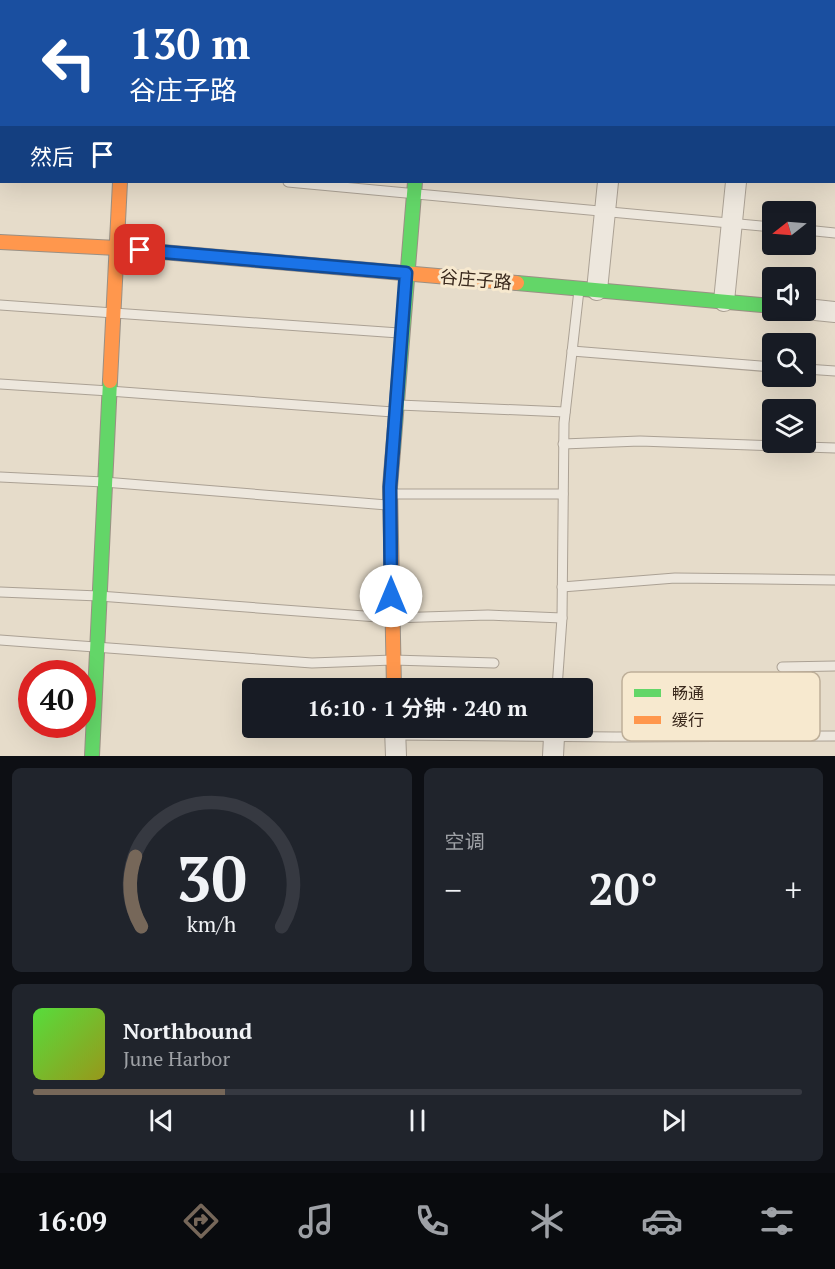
<!DOCTYPE html>
<html lang="zh">
<head>
<meta charset="utf-8">
<style>
	:root { --surface:#171b24; --page:#20242c; --text:#f1f3f6; --muted:#9ea1a6; --line:#363941; --accent:#766759 }
	body { margin:0; font-family:"PT Serif","Noto Sans SC",serif; background:var(--page); color:var(--text); height:100vh; display:flex; flex-direction:column; font-size:22px; white-space:nowrap }
	* { box-sizing:border-box; margin:0 }
	p { font-size:20px; color:var(--muted) }
	.icon { flex:none; width:33px; height:33px; fill:none; stroke:currentColor; stroke-width:2; stroke-linecap:round; stroke-linejoin:round }
	.map { position:relative; height:756px; overflow:hidden }
	.details { display:flex; flex-direction:column; gap:12px; padding:12px; background:#0d0f14; flex:1 }
	.details>* { flex:none }
	.top-card { position:absolute; left:0px; top:0px; width:836px; height:183px; box-shadow:0 6px 24px #0002; background:#1a4fa0; color:#fff; overflow:hidden }
	.needle { width:39px; rotate:253deg }
	.controls { position:absolute; left:762px; top:201px; display:grid; gap:12px }
	.controls a { display:grid; place-items:center; width:54px; height:54px; border-radius:6px; background:var(--surface); box-shadow:0 6px 24px #0002; font-size:30px }
	.speed { position:absolute; left:18px; top:660px; display:flex; gap:12px; font-size:30px; font-weight:700; text-align:center }
	.speed>* { display:grid; place-content:center; width:78px; height:78px; border-radius:50%; background:var(--surface); box-shadow:0 6px 24px #0002; line-height:1 }
	.speed .limit { border:9px solid #d22; background:#fff; color:#111 }
	.pin { position:absolute; display:grid; place-items:center; width:51px; height:51px; color:#fff; margin:-26px; border-radius:12px; box-shadow:0 3px 9px #0006 }
	.me { position:absolute; width:66px; margin:-33px; rotate:0deg; stroke-linejoin:round; filter:drop-shadow(0 0 4px #0008) }
	.turn { display:flex; align-items:center; gap:21px; height:126px; padding:0 30px; font-size:27px }
	.turn .icon { width:78px; height:78px; stroke-width:2.5 }
	.turn b { display:block; font-size:42px; line-height:51px }
	.then { display:flex; align-items:center; height:57px; padding:0 30px; background:#0003; gap:12px; font-size:22px }
	.big { font-size:45px; font-weight:600; line-height:1.1 }
	.details .tile { flex:1; display:flex; flex-direction:column; justify-content:center; gap:9px; min-width:0; padding:0 21px; border-radius:9px; background:var(--page) }
	.details .dial { align-items:center; gap:0 }
	.dial svg { height:156px; overflow:visible; fill:none; stroke:var(--line); stroke-width:7; stroke-linecap:round; text-anchor:middle }
	.dial text { fill:var(--text); stroke:none }
	.song { display:flex; align-items:center; gap:18px }
	.cover { width:72px; height:72px; border-radius:9px; background:linear-gradient(135deg,hsl(110 70% 55%),hsl(60 70% 35%)) }
	.played { height:6px; border-radius:3px; background:linear-gradient(90deg,var(--accent) 25%,var(--line) 25%) }
	.keys { display:flex; justify-content:space-around; direction:ltr }
	.heat { display:flex; justify-content:space-between; align-items:center; font-size:33px; direction:ltr }
	.details .tiles { flex:1; display:grid; gap:12px; grid-template-columns:1fr 1fr }
	.tile:last-child { grid-column:span 2 }
	.trip { position:absolute; left:242px; top:678px; width:351px; height:60px; border-radius:6px; background:var(--surface); box-shadow:0 6px 24px #0002; font-weight:600; line-height:60px; text-align:center }
	.dock { display:flex; height:96px; justify-content:space-around; align-items:center; background:#090b0e; color:var(--muted) }
	.dock .icon { width:42px; height:42px }
	.dock .on { color:var(--accent) }
	.dock b { font-size:27px; color:var(--text) }
	.map>svg:first-child { display:block }
	.lines { fill:none; stroke-linecap:round; stroke-linejoin:round }
	.lane-casing { stroke:#aba194; stroke-width:11 }
	.street-casing { stroke:#aba194; stroke-width:22 }
	.fast-casing { stroke:#9a9084; stroke-width:16 }
	.slow-casing { stroke:#9a9084; stroke-width:16 }
	.lane { stroke:#ede7dd; stroke-width:9 }
	.street { stroke:#ede7dd; stroke-width:20 }
	.fast { stroke:#63d668; stroke-width:14 }
	.slow { stroke:#ff974d; stroke-width:14 }
	.route-casing { stroke:#114b97; stroke-width:15 }
	.route { stroke:#1a73e8; stroke-width:10 }
	.labels { text-anchor:middle; dominant-baseline:central; stroke-width:6; stroke-linejoin:round; paint-order:stroke }
	.street-label { font-size:18px; fill:#39281c; stroke:#f7e9cf }
	.key { fill:#f7e9cf; stroke:#beaf99; stroke-width:1.5 }
	.key-label { font-size:16px; fill:#39281c }
</style>
</head>
<body>
<div class="map">
<svg width="835" height="756" viewBox="0 0 835 756">
	<rect width="100%" height="100%" fill="#e6dcca"/>
	<g class="lines">
		<g class="lane-casing">
			<g id="lane">
				<polyline points="0,14 2,14"/>
				<polyline points="834,88 835,88"/>
				<polyline points="0,89 2,90"/>
				<polyline points="0,161 2,161"/>
				<polyline points="834,161 835,161"/>
				<polyline points="288,182 772,227"/>
				<polyline points="806,230 835,233"/>
				<polyline points="0,305 399,333"/>
				<polyline points="572,351 772,367"/>
				<polyline points="806,369 835,371"/>
				<polyline points="0,384 109,391 393,412"/>
				<polyline points="399,405 565,412"/>
				<polyline points="563,444 640,441 835,448"/>
				<polyline points="0,477 104,482 387,505"/>
				<polyline points="393,494 563,494"/>
				<polyline points="562,587 675,578 835,580"/>
				<polyline points="0,592 99,596 391,618 488,615 562,618"/>
				<polyline points="0,640 312,663 393,660 494,663"/>
				<polyline points="782,667 835,666"/>
				<polyline points="557,688 562,618 564,423 579,290"/>
				<polyline points="396,735 616,737 835,736"/>
			</g>
		</g>
		<g class="street-casing">
			<g id="street">
				<polyline points="132,2 132,0"/>
				<polyline points="433,2 433,0"/>
				<polyline points="627,2 627,0"/>
				<polyline points="754,2 754,0"/>
				<polyline points="597,290 608,182"/>
				<polyline points="724,301 736,182"/>
				<polyline points="806,309 835,312"/>
				<polyline points="395,728 396,756"/>
				<polyline points="553,756 554,737"/>
			</g>
		</g>
		<g class="fast-casing">
			<g id="fast">
				<polyline points="517,283 772,306"/>
				<polyline points="393,451 415,182"/>
				<polyline points="92,756 110,381"/>
			</g>
		</g>
		<g class="slow-casing">
			<g id="slow">
				<polyline points="0,242 117,248 517,283"/>
				<polyline points="110,381 120,182"/>
				<polyline points="393,451 390,487 394,688"/>
			</g>
		</g>
		<use href="#lane" class="lane"/>
		<use href="#street" class="street"/>
		<use href="#fast" class="fast"/>
		<use href="#slow" class="slow"/>
	</g>
	<g class="lines">
		<g class="route-casing">
			<polyline id="route" points="140,250 406,273 390,487 391,596"/>
		</g>
		<use href="#route" class="route"/>
	</g>
	<g class="labels">
		<g class="street-label">
			<text transform="translate(476 279) rotate(5)">谷庄子路</text>
		</g>
	</g>
	<rect x="622" y="672" width="198" height="69" rx="9" class="key"/>
	<rect x="634" y="689" width="27" height="8" fill="#63d668"/>
	<rect x="634" y="716" width="27" height="8" fill="#ff974d"/>
	<g class="key-label">
		<text x="672" y="699">畅通</text>
		<text x="672" y="726">缓行</text>
	</g>
</svg>
<div class="controls">
<a><svg class="needle" viewBox="-14 -14 28 28"><path d="M0-13l5 13h-10z" fill="#e53935"/><path d="M0 13l5-13h-10z" fill="#9ea1a6"/></svg></a>
<a><svg class="icon" aria-label="sound" viewBox="0 0 24 24"><path d="M4 9h4l5-4v14l-5-4H4zM17 9q2 3 0 6"/></svg></a>
<a><svg class="icon" aria-label="search" viewBox="0 0 24 24"><circle cx="10" cy="10" r="6"/><path d="M15 15l6 6"/></svg></a>
<a><svg class="icon" aria-label="layers" viewBox="0 0 24 24"><path d="M12 4l9 5-9 5-9-5zM3 14l9 5 9-5"/></svg></a>
</div>
<div class="speed"><div class="limit">40</div></div>
<div class="pin" style="left:140px;top:250px;background:#d93025"><svg class="icon" aria-label="arrive" viewBox="0 0 24 24"><path d="M6 21V4h12l-3 4 3 4H6"/></svg></div>
<svg class="me" style="left:391px;top:596px" viewBox="-20 -20 40 40"><circle r="19" fill="#fff"/><path d="M0-13L10 11 0 6-10 11z" fill="#1a73e8"/></svg>
<div class="trip">16:10 · 1 分钟 · 240 m</div>
<div class="top-card">
<div class="turn"><svg class="icon" aria-label="left" viewBox="0 0 24 24"><path d="M17 20v-9H6M10 6l-5 5 5 5"/></svg><div><b>130 m</b>谷庄子路</div></div>
<div class="then">然后<svg class="icon" aria-label="arrive" viewBox="0 0 24 24"><path d="M6 21V4h12l-3 4 3 4H6"/></svg></div>
</div>
</div>
<section class="details">
<div class="tiles">
<div class="tile dial"><svg viewBox="0 0 100 80">
<path d="M14 69A42 42 0 1 1 86 69"/>
<path d="M14 69A42 42 0 0 1 11 33" stroke="#766759"/>
<text x="50" y="56" font-size="32" font-weight="700">30</text>
<text x="50" y="72" font-size="11">km/h</text>
</svg></div>
<div class="tile"><p>空调</p>
<div class="heat"><a>−</a><b class="big">20°</b><a>+</a></div>
</div>
<div class="tile">
<div class="song"><i class="cover"></i><div><b>Northbound</b><p>June Harbor</p></div></div>
<div class="played"></div>
<div class="keys"><svg class="icon" aria-label="previous" viewBox="0 0 24 24"><path d="M18 5L8 12l10 7zM5 5v14"/></svg><svg class="icon" aria-label="pause" viewBox="0 0 24 24"><path d="M8 5v14M16 5v14"/></svg><svg class="icon" aria-label="next" viewBox="0 0 24 24"><path d="M6 5l10 7-10 7zM19 5v14"/></svg></div>
</div>
</div>
</section>
<nav class="dock">
<b>16:09</b>
<svg class="icon on" aria-label="directions" viewBox="0 0 24 24"><path d="M12 3l9 9-9 9-9-9zM9 14v-3h6M13 9l2 2-2 2"/></svg>
<svg class="icon" aria-label="music" viewBox="0 0 24 24"><path d="M9 18V5l10-2v13"/><circle cx="6" cy="18" r="3"/><circle cx="16" cy="16" r="3"/></svg>
<svg class="icon" aria-label="phone" viewBox="0 0 24 24"><path d="M5 4h4l2 5-3 2q2 4 5 5l2-3 5 2v4C11 20 4 13 5 4z"/></svg>
<svg class="icon" aria-label="climate" viewBox="0 0 24 24"><path d="M12 3v18M4 7l16 10M4 17L20 7"/></svg>
<svg class="icon" aria-label="car" viewBox="0 0 24 24"><path d="M5 17H2v-5l4-1 3-4h7l3 4 3 1v5h-3M9 17h6M6 11h13"/><circle cx="7" cy="17" r="2"/><circle cx="17" cy="17" r="2"/></svg>
<svg class="icon" aria-label="filters" viewBox="0 0 24 24"><path d="M4 7h16M4 17h16"/><circle cx="9" cy="7" r="2"/><circle cx="15" cy="17" r="2"/></svg>
</nav>
</body>
</html>
